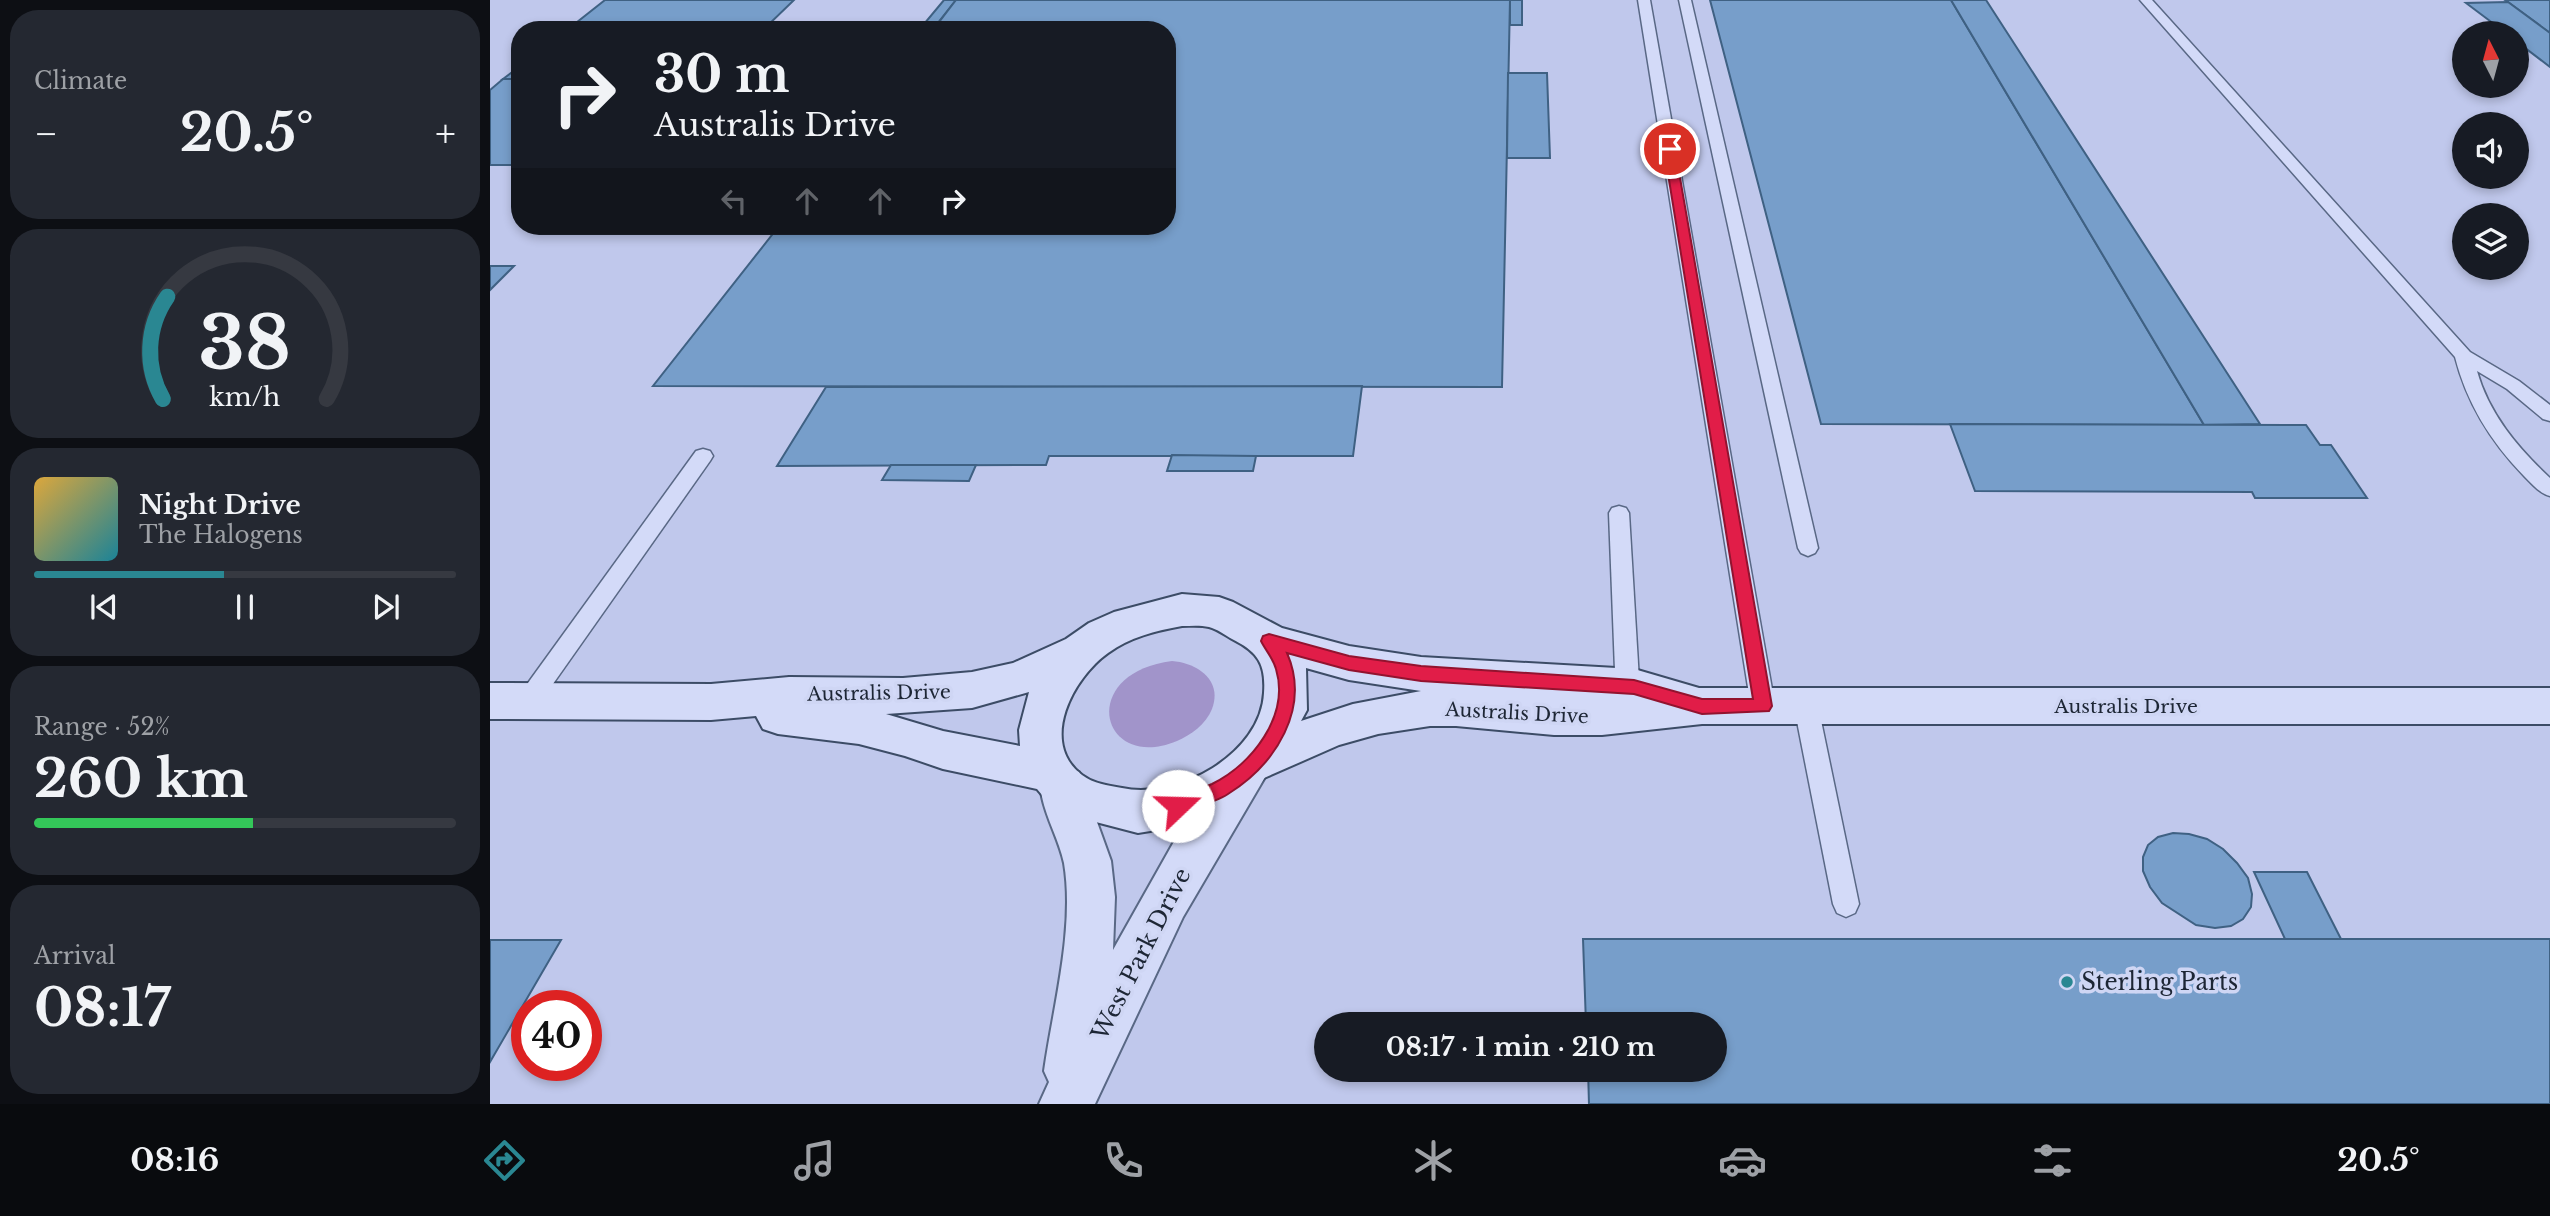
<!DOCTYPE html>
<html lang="en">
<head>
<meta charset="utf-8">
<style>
	:root { --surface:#171b24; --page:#242831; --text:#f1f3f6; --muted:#9ea1a6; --line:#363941; --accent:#2a8792 }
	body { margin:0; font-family:"Libre Baskerville",serif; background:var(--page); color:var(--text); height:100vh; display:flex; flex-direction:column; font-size:26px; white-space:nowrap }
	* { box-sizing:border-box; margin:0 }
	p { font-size:23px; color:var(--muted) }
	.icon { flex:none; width:38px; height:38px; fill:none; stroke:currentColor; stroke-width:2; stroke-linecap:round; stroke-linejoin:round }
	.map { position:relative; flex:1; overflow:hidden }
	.side { display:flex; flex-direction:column; gap:10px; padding:10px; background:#0d0f14; width:490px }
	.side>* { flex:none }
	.guide { position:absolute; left:21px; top:21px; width:665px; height:214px; border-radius:28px; box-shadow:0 4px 10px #0003; background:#171b24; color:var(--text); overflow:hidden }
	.needle { width:46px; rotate:354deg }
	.buttons { position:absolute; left:1962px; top:21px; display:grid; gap:14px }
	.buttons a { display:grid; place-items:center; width:77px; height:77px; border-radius:50%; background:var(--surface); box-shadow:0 4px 10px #0003; font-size:35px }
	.speed { position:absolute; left:21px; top:990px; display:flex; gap:14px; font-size:35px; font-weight:700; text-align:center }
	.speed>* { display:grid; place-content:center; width:91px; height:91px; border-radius:50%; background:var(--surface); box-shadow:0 4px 10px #0003; line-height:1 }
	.speed .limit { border:10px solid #d22; background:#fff; color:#111 }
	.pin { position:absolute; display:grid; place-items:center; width:60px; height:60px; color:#fff; margin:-30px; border:4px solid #fff; border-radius:50%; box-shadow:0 2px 7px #0007 }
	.me { position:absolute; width:77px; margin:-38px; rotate:69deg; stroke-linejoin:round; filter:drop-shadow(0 0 5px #0008) }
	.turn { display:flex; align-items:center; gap:24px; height:147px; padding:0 28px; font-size:32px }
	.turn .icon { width:91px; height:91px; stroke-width:2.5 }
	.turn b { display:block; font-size:49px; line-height:60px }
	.lanes { display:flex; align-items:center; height:66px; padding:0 28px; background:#0003; justify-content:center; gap:35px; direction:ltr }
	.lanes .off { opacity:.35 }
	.big { font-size:52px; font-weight:800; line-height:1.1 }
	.side .card { flex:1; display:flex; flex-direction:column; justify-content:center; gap:10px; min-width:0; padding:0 24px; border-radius:28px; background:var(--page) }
	.side .dial { align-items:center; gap:0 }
	.dial svg { height:182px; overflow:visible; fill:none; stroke:var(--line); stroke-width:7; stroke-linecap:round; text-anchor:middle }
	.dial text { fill:var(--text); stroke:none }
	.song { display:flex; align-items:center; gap:21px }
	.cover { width:84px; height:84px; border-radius:10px; background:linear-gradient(135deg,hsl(40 70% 55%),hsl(190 70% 35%)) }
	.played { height:7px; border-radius:4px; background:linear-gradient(90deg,var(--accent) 45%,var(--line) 45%) }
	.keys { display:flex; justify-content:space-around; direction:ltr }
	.heat { display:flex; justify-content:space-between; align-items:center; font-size:38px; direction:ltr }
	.charge { height:10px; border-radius:5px; background:linear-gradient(90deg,#34c759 52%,var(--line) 0) }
	.trip { position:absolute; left:824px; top:1012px; width:413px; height:70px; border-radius:35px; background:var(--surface); box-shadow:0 4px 10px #0003; font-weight:800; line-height:70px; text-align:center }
	.menu { display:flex; height:112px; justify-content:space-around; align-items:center; background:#090b0e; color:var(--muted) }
	.menu .icon { width:49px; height:49px }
	.menu .active { color:var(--accent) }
	.menu b { font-size:32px; color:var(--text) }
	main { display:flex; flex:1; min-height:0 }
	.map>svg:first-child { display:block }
	.green { fill:#a194ca }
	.building { fill:#779eca; stroke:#3f6183; stroke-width:2 }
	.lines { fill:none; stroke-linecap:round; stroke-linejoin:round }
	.lane-casing { stroke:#596885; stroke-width:3 }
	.street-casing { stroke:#596885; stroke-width:4 }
	.secondary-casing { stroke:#3c4c66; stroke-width:4 }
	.lane { fill:#d3daf8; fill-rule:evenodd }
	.street { fill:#d3daf8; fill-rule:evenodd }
	.secondary { fill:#d3daf8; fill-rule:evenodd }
	.route { fill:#e11d48; stroke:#92132f; stroke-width:2 }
	.poi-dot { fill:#2a8792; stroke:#cfd6f4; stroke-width:2.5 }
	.labels { text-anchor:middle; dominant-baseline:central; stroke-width:7; stroke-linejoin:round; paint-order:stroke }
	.street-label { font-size:19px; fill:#1d2635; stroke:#cfd6f4 }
	.near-street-label { font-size:23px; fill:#1d2635; stroke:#cfd6f4 }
	.near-poi-label { font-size:23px; fill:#1d2635; stroke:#cfd6f4; text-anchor:start }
</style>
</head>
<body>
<main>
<section class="side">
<div class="card"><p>Climate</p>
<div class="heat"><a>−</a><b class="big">20.5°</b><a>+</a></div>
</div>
<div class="card dial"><svg viewBox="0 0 100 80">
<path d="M14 69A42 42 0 1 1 86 69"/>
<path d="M14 69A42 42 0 0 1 16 24" stroke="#2a8792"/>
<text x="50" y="56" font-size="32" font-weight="700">38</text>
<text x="50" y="72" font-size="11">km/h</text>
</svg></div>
<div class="card">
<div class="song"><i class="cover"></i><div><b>Night Drive</b><p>The Halogens</p></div></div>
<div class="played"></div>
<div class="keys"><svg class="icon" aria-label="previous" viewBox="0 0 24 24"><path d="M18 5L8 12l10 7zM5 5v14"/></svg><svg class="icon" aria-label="pause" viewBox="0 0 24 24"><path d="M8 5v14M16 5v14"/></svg><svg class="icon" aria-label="next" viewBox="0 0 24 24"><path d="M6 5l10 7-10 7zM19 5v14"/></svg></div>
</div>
<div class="card"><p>Range · 52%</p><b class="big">260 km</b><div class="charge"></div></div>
<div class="card"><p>Arrival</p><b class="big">08:17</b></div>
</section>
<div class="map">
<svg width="2060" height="1104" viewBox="0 0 2060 1104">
	<rect width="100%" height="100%" fill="#c0c8ec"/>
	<path class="green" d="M682,661C707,663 733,680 722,709C716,724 701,735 687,741C610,773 586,673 682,661Z"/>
	<g class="building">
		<polygon points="115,0 304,0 273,30 77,30"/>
		<polygon points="454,0 466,0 447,24 434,24"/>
		<polygon points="466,0 1020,0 1012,387 163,386 289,226 677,226 677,30 443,30"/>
		<rect x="1020" y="0" width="12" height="25"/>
		<polygon points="1220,0 1461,0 1714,425 1331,424"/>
		<polygon points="1461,0 1496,0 1770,424 1714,425"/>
		<polygon points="2015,0 2060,0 2060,33 2018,2"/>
		<polygon points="2018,2 2060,33 2060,67 2026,41 2026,33 2016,33 1976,3"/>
		<polygon points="30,66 30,79 13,79"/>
		<polygon points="1018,73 1057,73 1060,158 1017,158"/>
		<polygon points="13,79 30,79 30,165 0,165 0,90"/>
		<polygon points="0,266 24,266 0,290"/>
		<polygon points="872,386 863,456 559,456 556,465 287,466 336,387"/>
		<polygon points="1460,424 1816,425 1830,445 1841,445 1877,498 1765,498 1762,492 1485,491"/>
		<polygon points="682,455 766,456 763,471 677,471"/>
		<polygon points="401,465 486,465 479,481 392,480"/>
		<polygon points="1683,833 1699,834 1717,839 1733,849 1747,863 1758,878 1762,894 1761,907 1753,919 1741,926 1725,928 1706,925 1672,903 1660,887 1653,871 1653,857 1658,845 1668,837"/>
		<polygon points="1764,872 1817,872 1851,939 1795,939"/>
		<polygon points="1093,939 2060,939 2060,1104 1099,1104 1098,1069 1225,1069 1225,1024 1096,1024"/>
		<polygon points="0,940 71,940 0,1062"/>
	</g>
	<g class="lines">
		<g class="lane-casing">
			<g id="lane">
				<polygon points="1148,0 1160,0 1285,706 1281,713 1273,716 1265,713 1261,706"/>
				<polygon points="1189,0 1201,0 1328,548 1325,553 1318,556 1311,553 1308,548"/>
				<path d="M1650,0H1662L1980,352L2029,381L2060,405V421L2053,419L2017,389L1987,371C1999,414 2028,448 2060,478V496C2049,493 2042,484 2034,476C2001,442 1977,404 1965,357Z"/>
				<polygon points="213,449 220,451 223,456 220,461 46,708 38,711 30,708 26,701 30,694 206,451"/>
				<polygon points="1129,506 1136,508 1139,513 1150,697 1146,704 1138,707 1130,704 1126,697 1119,513 1122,508"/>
				<polygon points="1316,696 1324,699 1328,706 1369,904 1365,913 1356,917 1347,913 1343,904 1304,706 1308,699"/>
			</g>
		</g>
		<g class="street-casing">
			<path id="street" d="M755,752L771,758L778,772L693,917L605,1104H549L559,1082L554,1071C563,1007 585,928 574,863C569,840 557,820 552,797L550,786L557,772L573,766L589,772L621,861L625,897L623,950L690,831L739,758Z"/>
		</g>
		<g class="secondary-casing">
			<path id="secondary" d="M692,594L729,597L743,602L792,628L859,646L931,657L1144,669L1209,688H2060V724H1212L1112,735H1064L966,726H940L888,734L849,745L774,778L758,795L714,819L698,825L648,833L579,815L558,802L547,789L453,769L415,756L369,744L288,734L273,729L266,716L221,720L0,719V683L221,684L299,677L413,678L482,672L523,663L576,639L599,623L624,612ZM692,626C701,626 710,625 719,627C727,629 735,635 742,639C768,652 776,664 774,693C771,754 688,800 632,788C617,785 604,784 592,775C548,742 584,677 618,653C640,637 665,631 692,626ZM816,668L859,680L931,691L863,704L811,721L817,710ZM539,692L529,730L530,746L453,731L396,714L482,708Z"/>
		</g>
		<use href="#lane" class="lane"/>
		<use href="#street" class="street"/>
		<use href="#secondary" class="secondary"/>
	</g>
	<path class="route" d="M1180,145L1185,149L1282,706L1279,711L1212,714L1144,694L931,681L859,670L797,653C821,708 786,764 738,794C724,803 704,808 688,814L682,812L679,806L682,800C695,794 709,790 722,784C762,764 800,716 786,669C783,658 776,651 771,641L773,636L779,634L859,656L931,666L1144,680L1212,699H1263L1174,149Z"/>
	<circle class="poi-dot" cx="1577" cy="982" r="7"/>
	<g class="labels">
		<g class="street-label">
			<text transform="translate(389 693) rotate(-1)">Australis Drive</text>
			<text x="1636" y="706">Australis Drive</text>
			<text transform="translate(1027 713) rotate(3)">Australis Drive</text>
		</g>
		<g class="near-street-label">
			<text transform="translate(651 954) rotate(-63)">West Park Drive</text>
		</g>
		<g class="near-poi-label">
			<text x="1591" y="982">Sterling Parts</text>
		</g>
	</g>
</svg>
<div class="buttons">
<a><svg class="needle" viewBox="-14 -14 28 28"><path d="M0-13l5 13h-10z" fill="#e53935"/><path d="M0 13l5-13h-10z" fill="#9ea1a6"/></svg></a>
<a><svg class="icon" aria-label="sound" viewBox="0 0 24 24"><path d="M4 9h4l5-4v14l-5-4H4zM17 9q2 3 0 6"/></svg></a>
<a><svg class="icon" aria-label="layers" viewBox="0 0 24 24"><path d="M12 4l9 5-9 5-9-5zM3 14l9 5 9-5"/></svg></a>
</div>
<div class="speed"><div class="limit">40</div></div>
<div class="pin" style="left:1180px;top:149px;background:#d93025"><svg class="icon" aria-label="arrive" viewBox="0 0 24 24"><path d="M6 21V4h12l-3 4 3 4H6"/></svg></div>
<svg class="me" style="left:688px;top:806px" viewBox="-20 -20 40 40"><circle r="19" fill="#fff"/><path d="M0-13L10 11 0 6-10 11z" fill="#e11d48"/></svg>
<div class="trip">08:17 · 1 min · 210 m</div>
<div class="guide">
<div class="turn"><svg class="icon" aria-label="right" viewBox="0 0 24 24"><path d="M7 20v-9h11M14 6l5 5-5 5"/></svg><div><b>30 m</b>Australis Drive</div></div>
<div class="lanes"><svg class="icon off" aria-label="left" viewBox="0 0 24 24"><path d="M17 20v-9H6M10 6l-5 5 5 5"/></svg><svg class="icon off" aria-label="ahead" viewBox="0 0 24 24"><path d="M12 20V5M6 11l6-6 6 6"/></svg><svg class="icon off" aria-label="ahead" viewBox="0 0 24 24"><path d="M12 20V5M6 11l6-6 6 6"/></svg><svg class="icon" aria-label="right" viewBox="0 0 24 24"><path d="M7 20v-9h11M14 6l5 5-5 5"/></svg></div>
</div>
</div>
</main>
<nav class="menu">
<b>08:16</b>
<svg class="icon active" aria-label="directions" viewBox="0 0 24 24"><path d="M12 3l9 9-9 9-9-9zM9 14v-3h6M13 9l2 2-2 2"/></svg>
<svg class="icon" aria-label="music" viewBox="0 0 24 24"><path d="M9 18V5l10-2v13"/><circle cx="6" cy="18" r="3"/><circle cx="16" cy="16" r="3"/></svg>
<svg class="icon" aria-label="phone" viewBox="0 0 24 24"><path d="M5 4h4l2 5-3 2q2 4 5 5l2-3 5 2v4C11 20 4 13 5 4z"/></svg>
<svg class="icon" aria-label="climate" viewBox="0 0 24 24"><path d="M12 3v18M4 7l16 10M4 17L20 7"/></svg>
<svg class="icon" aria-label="car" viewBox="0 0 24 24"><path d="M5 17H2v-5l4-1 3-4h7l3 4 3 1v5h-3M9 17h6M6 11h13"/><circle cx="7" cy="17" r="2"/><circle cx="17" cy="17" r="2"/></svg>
<svg class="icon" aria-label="filters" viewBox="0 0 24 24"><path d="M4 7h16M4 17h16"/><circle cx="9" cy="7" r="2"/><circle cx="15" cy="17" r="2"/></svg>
<b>20.5°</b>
</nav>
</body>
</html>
